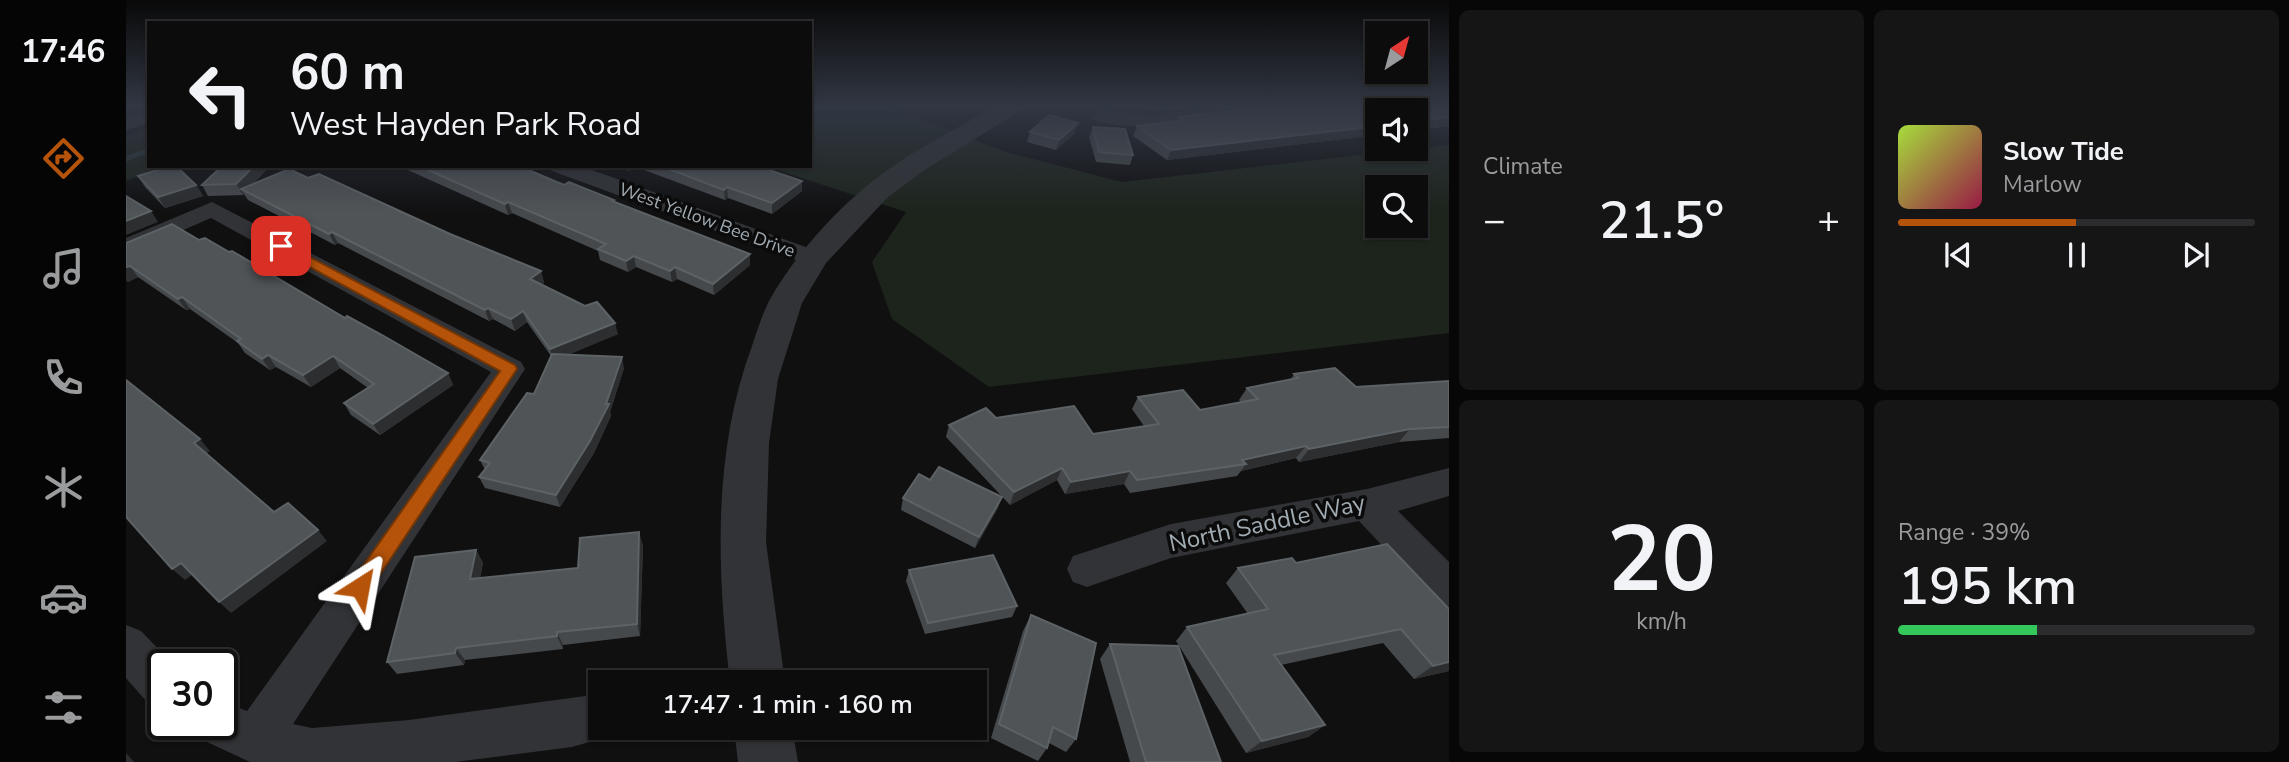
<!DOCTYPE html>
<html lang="en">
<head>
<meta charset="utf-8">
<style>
	:root { --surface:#0c0c0d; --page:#151516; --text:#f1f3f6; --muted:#9a9b9d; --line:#2c2c2e; --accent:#b45309 }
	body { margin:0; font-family:"Nunito Sans",sans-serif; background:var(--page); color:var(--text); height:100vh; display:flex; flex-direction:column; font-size:26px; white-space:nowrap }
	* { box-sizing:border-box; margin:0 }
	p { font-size:23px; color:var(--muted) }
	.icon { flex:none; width:38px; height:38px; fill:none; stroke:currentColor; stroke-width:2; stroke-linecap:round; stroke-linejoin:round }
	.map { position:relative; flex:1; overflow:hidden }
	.panel { display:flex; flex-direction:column; gap:10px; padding:10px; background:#070707; width:840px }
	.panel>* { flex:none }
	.guide { position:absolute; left:21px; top:21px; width:665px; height:147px; border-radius:0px; box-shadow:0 2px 5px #0004,0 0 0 2px var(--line); background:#0c0c0d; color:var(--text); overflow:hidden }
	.needle { width:46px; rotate:36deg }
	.fabs { position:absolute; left:1239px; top:21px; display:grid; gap:14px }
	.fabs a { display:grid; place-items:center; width:63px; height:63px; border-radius:0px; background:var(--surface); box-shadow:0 2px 5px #0004,0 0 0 2px var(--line); font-size:35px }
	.speed { position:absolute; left:21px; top:649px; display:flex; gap:14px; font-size:35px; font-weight:700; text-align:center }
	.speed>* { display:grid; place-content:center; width:91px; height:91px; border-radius:50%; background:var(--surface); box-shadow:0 2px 5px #0004,0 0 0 2px var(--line); line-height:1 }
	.speed .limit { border:4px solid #111; border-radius:10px; background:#fff; color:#111 }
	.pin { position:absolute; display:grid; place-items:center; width:60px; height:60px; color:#fff; margin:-30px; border-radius:14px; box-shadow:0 4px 10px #0006 }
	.me { position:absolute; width:77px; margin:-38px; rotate:34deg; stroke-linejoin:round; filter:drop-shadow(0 0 5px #0008) }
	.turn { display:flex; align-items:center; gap:24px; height:147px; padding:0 28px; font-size:32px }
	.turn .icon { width:91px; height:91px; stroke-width:2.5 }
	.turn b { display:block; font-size:49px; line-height:60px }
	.big { font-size:52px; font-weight:600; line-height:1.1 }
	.panel .widget { flex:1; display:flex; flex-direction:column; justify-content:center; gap:10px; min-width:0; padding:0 24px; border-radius:10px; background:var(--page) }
	.panel .dial { align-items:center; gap:0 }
	.dial b { font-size:91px; line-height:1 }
	.song { display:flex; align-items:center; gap:21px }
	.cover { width:84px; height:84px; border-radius:10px; background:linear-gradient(135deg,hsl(80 70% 55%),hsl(340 70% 35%)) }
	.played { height:7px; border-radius:4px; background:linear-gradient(90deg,var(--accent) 50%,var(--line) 50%) }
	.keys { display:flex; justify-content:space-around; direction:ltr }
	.heat { display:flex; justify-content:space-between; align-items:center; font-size:38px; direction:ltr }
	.charge { height:10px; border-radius:5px; background:linear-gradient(90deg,#34c759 39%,var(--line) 0) }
	.panel .tiles { flex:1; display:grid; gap:10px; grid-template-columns:repeat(2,1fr) }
	.trip { position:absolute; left:462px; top:670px; width:399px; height:70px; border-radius:0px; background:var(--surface); box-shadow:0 2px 5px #0004,0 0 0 2px var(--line); font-weight:600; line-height:70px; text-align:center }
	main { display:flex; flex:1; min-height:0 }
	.dock { display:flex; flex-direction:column; width:126px; justify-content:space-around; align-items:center; background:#050505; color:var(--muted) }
	.dock .icon { width:49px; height:49px }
	.dock .current { color:var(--accent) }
	.dock b { font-size:32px; color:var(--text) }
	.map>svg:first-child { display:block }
	.green { fill:#1d241c; fill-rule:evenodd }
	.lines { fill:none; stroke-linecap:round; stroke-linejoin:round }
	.stream { stroke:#2a3739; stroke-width:5 }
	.minor { fill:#313336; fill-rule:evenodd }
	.tertiary { fill:#313336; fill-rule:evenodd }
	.wall { fill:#46494c }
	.shaded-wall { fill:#2c2e30 }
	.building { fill:#505457; stroke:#5c6265; stroke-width:2 }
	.route { fill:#b45309; stroke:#753606; stroke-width:2 }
	.labels { text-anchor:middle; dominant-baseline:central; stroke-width:7; stroke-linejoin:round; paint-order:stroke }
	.far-street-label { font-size:18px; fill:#a1abb2; stroke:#0b0b0c }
	.near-street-label { font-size:24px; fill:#a1abb2; stroke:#0b0b0c }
</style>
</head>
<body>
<main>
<nav class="dock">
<b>17:46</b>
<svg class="icon current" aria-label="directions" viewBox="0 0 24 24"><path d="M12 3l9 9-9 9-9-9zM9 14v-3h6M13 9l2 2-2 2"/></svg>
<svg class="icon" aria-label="music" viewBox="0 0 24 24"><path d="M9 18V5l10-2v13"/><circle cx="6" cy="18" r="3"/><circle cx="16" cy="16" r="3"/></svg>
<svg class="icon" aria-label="phone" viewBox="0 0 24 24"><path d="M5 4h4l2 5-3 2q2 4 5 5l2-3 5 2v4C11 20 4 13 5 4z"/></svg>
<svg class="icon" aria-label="climate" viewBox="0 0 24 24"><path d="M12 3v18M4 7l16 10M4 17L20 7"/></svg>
<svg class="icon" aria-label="car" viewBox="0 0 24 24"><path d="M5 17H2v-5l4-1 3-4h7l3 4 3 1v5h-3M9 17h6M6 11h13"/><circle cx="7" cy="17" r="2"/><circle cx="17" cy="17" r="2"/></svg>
<svg class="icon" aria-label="filters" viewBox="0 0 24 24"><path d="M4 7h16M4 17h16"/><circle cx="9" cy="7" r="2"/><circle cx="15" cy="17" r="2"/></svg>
</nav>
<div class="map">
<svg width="1323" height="762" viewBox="0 0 1323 762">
	<rect width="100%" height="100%" fill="#101011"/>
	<g class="green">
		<path d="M684,106H761L877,151L996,182L1323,145V333L863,387L766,319L746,262L780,212L639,166H684ZM1251,187H1290V226H1251Z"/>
		<polygon points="23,128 23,166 39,166 0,181 0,136"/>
	</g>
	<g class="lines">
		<polyline class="stream" points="0,159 23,150"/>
		<g class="minor">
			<path d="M1105,106H1161L1152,112C1122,115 982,138 965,117L975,111L1029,115Z"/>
			<polygon points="23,111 23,123 0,130 0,118"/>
			<polygon points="423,166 455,166 696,253 700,258 696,263 687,266 678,263 426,171"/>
			<polygon points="86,202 395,362 399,369 167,724 186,728 283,720 474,694 474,728 493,728 491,734 446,747 329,762 124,762 79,741 73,724 96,724 96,701 121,711 365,372 85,218 0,255 0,238"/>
			<polygon points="1323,468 1323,496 1272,511 1323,562 1323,607 1309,602 1233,521 1045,558 961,587 947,582 941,569 947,556 1045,524 1241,489"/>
			<polygon points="0,625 15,631 48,665 37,665 37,709 21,702 0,678"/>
		</g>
		<g class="tertiary">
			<path d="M870,106H898L894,111L797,171L762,197L700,263L676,303L652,379L643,443L640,542L659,682H604C591,570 586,454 626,346C631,331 636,315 643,301C667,258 704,216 743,184C781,153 827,131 870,106Z"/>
			<polygon points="608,728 666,728 672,762 612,762"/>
		</g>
	</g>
	<g class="wall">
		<polygon points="1021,106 1083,106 1030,112"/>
		<polygon points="1323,106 1323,126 1290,130 1251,110 1251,135 1041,160 1007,136 1011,126 1051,121 1053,117"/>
		<polygon points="967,127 1007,155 1004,165 970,162 963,137"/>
		<polygon points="904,132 949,133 930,150 901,142"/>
		<polygon points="96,166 138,166 140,170 127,184 182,178 324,234 415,271 418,283 415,285 492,334 443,354 498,368 484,412 485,416 468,453 434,507 359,488 353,477 359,470 354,460 408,394 425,356 401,322 389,331 367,319 363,321 212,243 209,245 122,200 118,194 117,195 82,196 76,185"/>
		<polygon points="273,166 393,166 438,185 489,202 624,254 624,265 588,295 551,279 546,282 510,267 502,272 474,260 472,251 386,213 382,215"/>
		<polygon points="489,166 631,166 676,191 646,214 602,198 599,200 510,167 503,171"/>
		<polygon points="12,176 70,185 77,196 39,208 19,187"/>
		<polygon points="73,240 103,252 219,318 322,373 327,385 254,435 225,415 218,403 242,388 214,368 185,387 150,367 144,370 119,353 112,343 64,309 60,310 12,277 2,282 0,280 0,243"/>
		<polygon points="1168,374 1230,387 1323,381 1323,438 1273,442 1173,462 1170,458 1115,471 1111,476 1004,493 998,484 939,494 931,480 884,505 820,437 823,425 870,418 967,434 1018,426 1006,409 1012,397 1074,410 1115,402 1113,400 1121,388 1165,379"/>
		<polygon points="804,480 872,508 849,548 775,510 777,498"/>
		<polygon points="517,545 514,636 437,645 437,649 339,660 338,665 271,674 261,662 350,550 357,563 354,578 452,568"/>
		<polygon points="1170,563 1323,609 1323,671 1288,679 1257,643 1155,665 1199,725 1182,737 1120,753 1050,641 1061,627 1122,614 1100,583 1112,568"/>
		<polygon points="783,570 891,606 886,617 799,634 780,581"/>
		<polygon points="905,615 950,739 940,752 923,743 921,748 912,761 865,738 897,631"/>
		<polygon points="984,644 1095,762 1004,762 974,659"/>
	</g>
	<g class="shaded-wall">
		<polygon points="1032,106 1083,106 1030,112"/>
		<polygon points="1323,117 1323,126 1290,130 1290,121"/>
		<polygon points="952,123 949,133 930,150 933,140"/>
		<polygon points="1251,126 1251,135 1041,160 1045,150"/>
		<polygon points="128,166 138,166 140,170 120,191 115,189 118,194 117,195 110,184"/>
		<polygon points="502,166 510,166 510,167 503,171"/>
		<polygon points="676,181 676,191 646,214 646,203"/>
		<polygon points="70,185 77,196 39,208 32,197"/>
		<polygon points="601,187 602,198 599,200 598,190"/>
		<polygon points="382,202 386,213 382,215 379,204"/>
		<polygon points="25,211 32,222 0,235 0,221"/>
		<polygon points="206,232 212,243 209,245 203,234"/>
		<polygon points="624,254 624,265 588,295 587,284"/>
		<polygon points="508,256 510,267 502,272 500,261"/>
		<polygon points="4,266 12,277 2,282 0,279 0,267"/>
		<polygon points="549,267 551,279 546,282 544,271"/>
		<polygon points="415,271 418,283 407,290 404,279"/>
		<polygon points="56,297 64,309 60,310 52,299"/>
		<polygon points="362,308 367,319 363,321 359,310"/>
		<polygon points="397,311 401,322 389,331 385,319"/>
		<polygon points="489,323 492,334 428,361 424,349"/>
		<polygon points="142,355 150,367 144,370 136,359"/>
		<polygon points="207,356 214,368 185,387 177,375"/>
		<polygon points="496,357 498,368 484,412 485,416 468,453 434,507 430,495 480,404"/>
		<polygon points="322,373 327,385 254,435 247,424"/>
		<polygon points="1284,429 1273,442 1173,462 1183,449"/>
		<polygon points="74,439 84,451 78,455 68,443"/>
		<polygon points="1180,446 1170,458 1115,471 1120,464 1116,460"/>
		<polygon points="936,468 931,480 884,505 888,492"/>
		<polygon points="1004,471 998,484 939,494 945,482"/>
		<polygon points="876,497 872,508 849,548 853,537"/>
		<polygon points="192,530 201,541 105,613 93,602"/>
		<polygon points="513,532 517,545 514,636 511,624"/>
		<polygon points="350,550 357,563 351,592 344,579"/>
		<polygon points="55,563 67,574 59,580 46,569"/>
		<polygon points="431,632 437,645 437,649 431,636"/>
		<polygon points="330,648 339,660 338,665 329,653"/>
		<polygon points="1323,662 1323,671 1288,679 1307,666"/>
		<polygon points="1199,725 1182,737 1120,753 1136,741"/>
		<polygon points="0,753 8,762 0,762"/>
	</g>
	<g class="building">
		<polygon points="1148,106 1323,106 1323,117 1290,121 1290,110 1251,110 1251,126 1045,150 1011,126 1058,120 1053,117"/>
		<polygon points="923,115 952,123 933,140 904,132"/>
		<polygon points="967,127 999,129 1007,155 973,152"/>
		<polygon points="44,166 50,166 70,185 32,197 12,176"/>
		<polygon points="96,166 128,166 110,184 76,185"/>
		<polygon points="293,166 393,166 438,185 443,182 488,200 486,201 624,254 587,284 549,267 544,271 508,256 500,261 472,249 480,244 382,202 379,204"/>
		<polygon points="535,166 631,166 676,181 646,203 601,187 598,190"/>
		<polygon points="163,169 182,178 193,174 324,234 415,271 404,279 459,306 471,302 489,323 424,349 397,311 385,319 362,308 359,310 206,232 203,234 115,189"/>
		<polygon points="0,196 25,211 0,221"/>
		<polygon points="46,224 73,240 79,238 103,252 106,251 219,318 221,316 256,335 322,373 247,424 218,403 248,384 207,356 177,375 142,355 136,359 111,341 115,339 56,297 52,299 4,266 0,267 0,243"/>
		<polygon points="426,354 496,357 480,404 483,404 464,441 430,495 353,477 364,463 354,460 401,393 408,394"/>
		<polygon points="1209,368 1230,387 1323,381 1323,427 1284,429 1183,449 1180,446 1116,460 1120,464 1011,480 1004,471 945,482 936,468 888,492 823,425 860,408 870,418 948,406 967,434 1033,424 1012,397 1057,390 1074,410 1132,399 1121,388 1172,378 1168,374"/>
		<polygon points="0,380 74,439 68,443 148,512 162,503 192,530 93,602 55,563 46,569 0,517"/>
		<polygon points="813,467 876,497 853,537 777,498 793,474 804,480"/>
		<polygon points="513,532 511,624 431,632 431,636 330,648 329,653 261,662 289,557 350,550 344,579 452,568 454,538"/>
		<polygon points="1261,544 1323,609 1323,662 1307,666 1275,629 1148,655 1199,725 1136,741 1061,627 1142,609 1112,568 1166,558 1170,563"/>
		<polygon points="867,555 891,606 802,623 783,570"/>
		<polygon points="905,615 970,643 950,739 927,727 921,748 873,724"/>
		<polygon points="984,644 1052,646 1095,762 1020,762"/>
	</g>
	<linearGradient id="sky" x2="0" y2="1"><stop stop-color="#090909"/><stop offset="0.5" stop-color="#313743"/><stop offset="1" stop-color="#313743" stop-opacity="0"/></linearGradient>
	<rect width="1323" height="213" fill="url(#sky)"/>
	<polygon class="route" points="155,242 389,365 391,369 241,594 234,596 227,594 224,587 227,580 374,371 151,249 151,244"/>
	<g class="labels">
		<g class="far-street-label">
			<text transform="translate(581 220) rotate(20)">West Yellow Bee Drive</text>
		</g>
		<g class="near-street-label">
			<text transform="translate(1141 523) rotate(-12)">North Saddle Way</text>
		</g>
	</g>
</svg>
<div class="fabs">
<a><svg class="needle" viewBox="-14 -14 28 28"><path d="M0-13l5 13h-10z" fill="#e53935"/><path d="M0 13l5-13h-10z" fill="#9a9b9d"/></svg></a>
<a><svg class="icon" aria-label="sound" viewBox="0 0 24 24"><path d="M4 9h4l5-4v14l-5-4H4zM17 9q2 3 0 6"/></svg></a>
<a><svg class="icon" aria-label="search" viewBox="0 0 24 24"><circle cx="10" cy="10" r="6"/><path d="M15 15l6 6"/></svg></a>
</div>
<div class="speed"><div class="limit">30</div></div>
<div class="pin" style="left:155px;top:246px;background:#d93025"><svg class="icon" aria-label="arrive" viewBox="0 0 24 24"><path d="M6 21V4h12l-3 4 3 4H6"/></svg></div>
<svg class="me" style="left:234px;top:587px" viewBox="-20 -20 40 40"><path d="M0-17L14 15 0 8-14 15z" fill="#b45309" stroke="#fff" stroke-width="4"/></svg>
<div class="trip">17:47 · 1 min · 160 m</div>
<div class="guide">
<div class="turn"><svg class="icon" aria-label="left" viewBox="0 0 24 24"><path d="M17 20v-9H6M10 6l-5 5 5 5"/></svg><div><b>60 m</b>West Hayden Park Road</div></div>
</div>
</div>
<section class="panel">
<div class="tiles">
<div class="widget"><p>Climate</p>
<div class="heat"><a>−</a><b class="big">21.5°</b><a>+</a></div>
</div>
<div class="widget">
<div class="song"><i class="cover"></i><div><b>Slow Tide</b><p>Marlow</p></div></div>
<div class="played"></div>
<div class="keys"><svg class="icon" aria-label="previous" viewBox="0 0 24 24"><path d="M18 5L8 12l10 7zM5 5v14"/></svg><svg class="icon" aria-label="pause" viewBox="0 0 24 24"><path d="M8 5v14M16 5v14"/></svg><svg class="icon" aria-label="next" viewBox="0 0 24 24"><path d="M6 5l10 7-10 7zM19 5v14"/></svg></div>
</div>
<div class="widget dial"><b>20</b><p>km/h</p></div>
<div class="widget"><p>Range · 39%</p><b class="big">195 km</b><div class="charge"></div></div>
</div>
</section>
</main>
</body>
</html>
